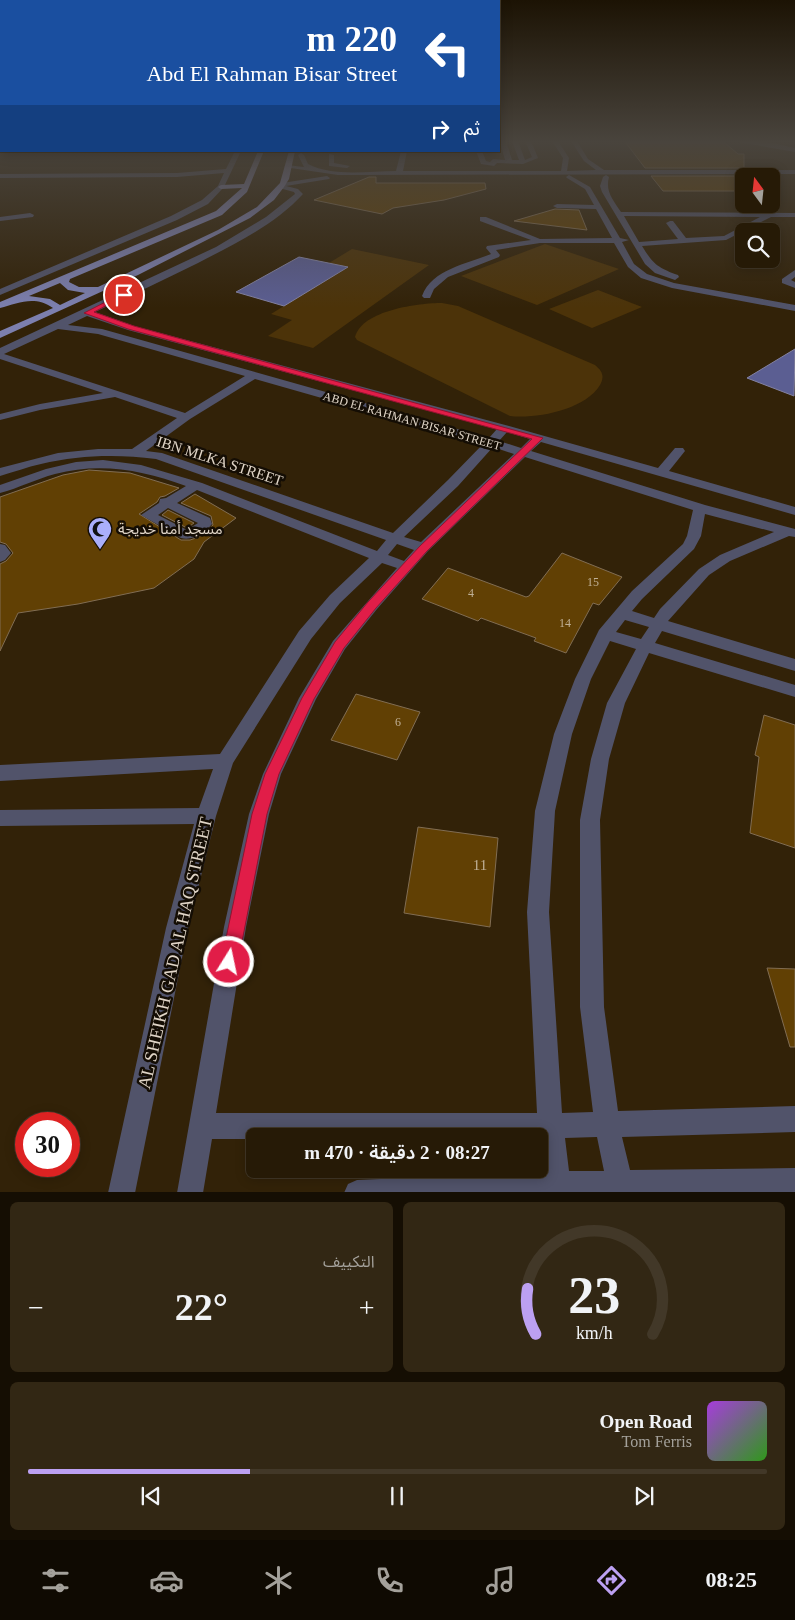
<!DOCTYPE html>
<html lang="ar">
<head>
<meta charset="utf-8">
<style>
	:root { --surface:#261a06; --page:#322714; --text:#f1f3f6; --muted:#a4a19b; --line:#423828; --accent:#bca0f2 }
	body { margin:0; font-family:"Times New Roman","Noto Sans Arabic",serif; background:var(--page); color:var(--text); direction:rtl; height:100vh; display:flex; flex-direction:column; font-size:19px; white-space:nowrap }
	* { box-sizing:border-box; margin:0 }
	p { font-size:16px; color:var(--muted) }
	.icon { flex:none; width:28px; height:28px; fill:none; stroke:currentColor; stroke-width:2; stroke-linecap:round; stroke-linejoin:round }
	.map { position:relative; height:1192px; overflow:hidden; direction:ltr }
	.side { display:flex; flex-direction:column; gap:10px; padding:10px; background:#150e03; flex:1 }
	.side>* { flex:none }
	.guide { position:absolute; left:0px; top:0px; width:500px; height:152px; box-shadow:0 2px 12px #0003,0 0 0 1px var(--line); direction:rtl; background:#1a4fa0; color:#fff; overflow:hidden }
	.needle { width:32px; rotate:345deg }
	.fabs { position:absolute; left:735px; top:168px; display:grid; gap:10px }
	.fabs a { display:grid; place-items:center; width:45px; height:45px; border-radius:8px; background:var(--surface); box-shadow:0 2px 12px #0003,0 0 0 1px var(--line); font-size:25px }
	.speed { position:absolute; left:15px; top:1112px; display:flex; gap:10px; font-size:25px; font-weight:700; text-align:center }
	.speed>* { display:grid; place-content:center; width:65px; height:65px; border-radius:50%; background:var(--surface); box-shadow:0 2px 12px #0003,0 0 0 1px var(--line); line-height:1 }
	.speed .limit { border:8px solid #d22; background:#fff; color:#111 }
	.pin { position:absolute; display:grid; place-items:center; width:42px; height:42px; color:#fff; margin:-21px; border:2px solid #fff; border-radius:50%; box-shadow:0 1px 5px #0007 }
	.me { position:absolute; width:55px; margin:-28px; rotate:10deg; stroke-linejoin:round; filter:drop-shadow(0 0 4px #0008) }
	.turn { display:flex; align-items:center; gap:18px; height:105px; padding:0 20px; font-size:22px }
	.turn .icon { width:65px; height:65px; stroke-width:2.5 }
	.turn b { display:block; font-size:35px; line-height:42px }
	.then { display:flex; align-items:center; height:48px; padding:0 20px; background:#0003; gap:10px; font-size:19px }
	.big { font-size:38px; font-weight:600; line-height:1.1 }
	.side .card { flex:1; display:flex; flex-direction:column; justify-content:center; gap:8px; min-width:0; padding:0 18px; border-radius:8px; background:var(--page) }
	.side .dial { align-items:center; gap:0 }
	.dial svg { height:130px; overflow:visible; fill:none; stroke:var(--line); stroke-width:7; stroke-linecap:round; text-anchor:middle }
	.dial text { fill:var(--text); stroke:none }
	.song { display:flex; align-items:center; gap:15px }
	.cover { width:60px; height:60px; border-radius:8px; background:linear-gradient(135deg,hsl(280 70% 55%),hsl(110 70% 35%)) }
	.played { height:5px; border-radius:2px; background:linear-gradient(90deg,var(--accent) 30%,var(--line) 30%) }
	.keys { display:flex; justify-content:space-around; direction:ltr }
	.heat { display:flex; justify-content:space-between; align-items:center; font-size:28px; direction:ltr }
	.side .tiles { flex:1; display:grid; gap:10px; grid-template-columns:1fr 1fr }
	.card:last-child { grid-column:span 2 }
	.trip { position:absolute; left:246px; top:1128px; width:302px; height:50px; border-radius:8px; background:var(--surface); box-shadow:0 2px 12px #0003,0 0 0 1px var(--line); font-weight:600; line-height:50px; text-align:center; direction:rtl }
	.dock { display:flex; height:80px; justify-content:space-around; align-items:center; background:#0f0a02; color:var(--muted) }
	.dock .icon { width:35px; height:35px }
	.dock .active { color:var(--accent) }
	.dock b { font-size:22px; color:var(--text) }
	.map>svg:first-child { display:block }
	.green { fill:#4c3309 }
	.water { fill:#5b5e92; stroke:#8382a2 }
	.building { fill:#614004; stroke:#816d53 }
	.lines { fill:none; stroke-linecap:round; stroke-linejoin:round }
	.minor { fill:#51536a; fill-rule:evenodd }
	.major { fill:#7c7fae; fill-rule:evenodd }
	.route { fill:#e11d48; stroke:#92132f }
	.labels { text-anchor:middle; dominant-baseline:central; stroke-width:5; stroke-linejoin:round; paint-order:stroke }
	.far-street-label { font-size:12px; fill:#e0d5c7; stroke:#140d04 }
	.number-label { font-size:12px; fill:#c0b096 }
	.street-label { font-size:15px; fill:#e0d5c7; stroke:#140d04 }
	.poi-label { font-size:15px; fill:#e0d5c7; stroke:#140d04; text-anchor:start }
	.near-number-label { font-size:15px; fill:#c0b096 }
	.near-street-label { font-size:18px; fill:#e0d5c7; stroke:#140d04 }
</style>
</head>
<body>
<div class="map">
<svg width="795" height="1193" viewBox="0 0 795 1193">
	<rect width="100%" height="100%" fill="#322208"/>
	<g class="green">
		<polygon points="545,244 619,269 537,305 461,276"/>
		<polygon points="352,249 429,265 313,348 268,336 292,320 271,314 347,267 329,263"/>
		<polygon points="598,290 642,307 592,328 549,309"/>
		<path d="M442,303L458,306L595,365C602,371 605,376 600,385C585,410 536,419 510,416L357,340L355,337C362,310 419,303 442,303Z"/>
	</g>
	<g class="water">
		<polygon points="299,257 348,267 284,306 236,292"/>
		<polygon points="795,349 794,396 747,378"/>
	</g>
	<g class="building">
		<polygon points="626,143 725,143 738,154 744,154 744,168 645,168"/>
		<polygon points="651,176 744,176 744,191 663,191"/>
		<polygon points="369,177 376,177 376,183 485,183 486,189 444,200 393,208 382,214 314,200"/>
		<polygon points="555,209 579,210 587,230 514,221"/>
		<polygon points="89,470 130,473 179,488 165,496 160,497 157,502 139,514 181,540 190,540 199,537 213,525 211,516 181,503 195,494 236,518 204,542 194,559 154,588 78,604 18,613 0,651 0,564 6,561 13,553 6,544 0,542 0,497 63,475"/>
		<polygon points="168,510 194,523 187,528 162,515"/>
		<polygon points="562,553 622,577 599,605 593,603 566,653 534,641 536,638 481,618 478,621 422,599 448,568 526,597 529,596"/>
		<polygon points="356,694 420,712 397,760 331,740"/>
		<polygon points="764,715 795,725 795,848 750,833 759,757 755,755"/>
		<polygon points="418,827 498,838 490,927 404,913"/>
		<polygon points="767,968 795,969 795,1047 790,1047"/>
	</g>
	<g class="lines">
		<g class="minor">
			<rect x="0" y="141" width="1" height="4"/>
			<polygon points="500,141 506,141 512,160 519,160 512,141 518,141 525,160 532,157 525,141 531,141 538,158 523,164 497,163 494,166 481,164 476,151 482,151 486,161 490,162 493,159 505,160"/>
			<path d="M552,141H558L569,158L567,171L596,170L584,161L571,141H577L588,159L604,170H795V174L338,175L284,167L287,165L304,167L298,155L301,153L304,155L308,164C333,177 368,171 396,171L401,151H407L403,171H561L563,158Z"/>
			<polygon points="732,141 773,143 795,148 795,152"/>
			<polygon points="235,151 241,151 224,187 208,204 177,220 0,295 0,289 171,216 202,200 218,186 224,173 177,177 0,178 0,174 177,173 226,169"/>
			<polygon points="329,154 334,155 334,163 350,166 347,168 329,166"/>
			<path d="M569,175L590,187L620,238L629,240L622,242L634,264L647,274L674,283L795,305V311L672,288L641,278L628,267L614,243H540L496,250L500,255L499,257L448,277L434,289L430,298H424L422,296C432,269 467,264 491,254L486,248L487,246L531,240L480,221V217H486L540,239L612,238L596,209L557,208L553,206L557,204L594,205L585,189L567,178L566,177Z"/>
			<path d="M606,175L609,177C605,191 613,200 621,212L795,213V217H771L726,240L642,246C653,264 658,268 678,275L679,277L675,280L655,273L645,264L602,192L600,186L603,177ZM624,216L760,217L724,236L686,238L673,221H670L666,223L678,239L639,242Z"/>
			<path d="M327,176L330,178L329,179L286,186L298,189L303,194C275,225 234,244 198,263C164,280 129,296 95,312L134,326L509,426L658,468L675,448H683L685,451L669,471L795,507V515L541,442L531,451L705,505L795,529V537L789,536L730,561L709,575L668,621L795,659V671L662,631L655,643L795,685V697L649,653L625,703L609,759L600,820L604,1007L618,1111L795,1106V1132L622,1137L630,1170L795,1168V1193H344L348,1184L357,1180L543,1172L540,1136H255V1139H212L203,1193H177L224,927L249,814L263,774L299,698L333,641L397,568L382,563L340,603L311,639L233,763L216,816L188,928L135,1193H108L166,928L194,824L0,826V810L199,808L213,769L0,781V765L220,754L299,631L330,595L369,558L197,490L177,503L210,518L212,524C205,533 193,541 181,538L141,515L159,503L160,499L166,498L186,486C143,470 100,462 55,474C36,479 19,488 0,493V485L46,469L76,462L103,460L141,465L202,483L377,551L386,540L156,459C117,454 79,455 41,464C27,467 14,472 0,476V468L58,453L98,449H132L177,418L115,397L40,410L0,420V414L40,404L103,393L0,359V348L216,247L266,217L295,194L294,192L279,188L278,187L282,183ZM87,316L128,330L497,429L489,438L102,329L68,325ZM58,329L98,334L245,376L185,413L4,354ZM255,379L483,444L448,480L393,533L162,453L146,451L190,419ZM507,432L530,439L521,448L499,441ZM493,447L514,454L421,542L404,537L458,486ZM525,457L693,510L687,536L683,544L632,591L599,630L575,679L554,734L535,811L527,912L537,1113H216L246,927L269,814L281,774L316,699L345,649L377,609L428,551ZM168,508L198,523L187,530L158,515ZM705,514L774,532L720,555L699,569L660,609L654,618L632,611L642,599L694,549L701,536ZM397,544L414,550L404,561L388,555ZM625,620L649,627L641,639L616,632ZM610,641L636,649L607,703L591,759L580,820V1007L593,1112L562,1113L549,912L555,811L572,734L591,679ZM597,1137L604,1171H569L565,1138Z"/>
			<polygon points="30,213 34,215 33,217 0,221 0,217"/>
			<polygon points="795,270 795,277 791,280 795,282 795,288 782,283 782,279"/>
			<polygon points="0,544 5,545 11,553 5,560 0,562"/>
		</g>
		<path class="major" d="M258,151H264L247,192L222,215L70,279L69,282L79,287H98L218,230L257,207L280,183L289,151H295L289,179L284,187L274,200L250,218L138,275L0,338V331L53,308C35,295 18,303 0,308V302L216,211L242,188L221,189L218,187L221,185L244,184ZM60,283L68,290L85,293L60,305L50,299L29,296Z"/>
	</g>
	<linearGradient id="sky" x2="0" y2="1"><stop stop-color="#1c1304"/><stop offset="0.46" stop-color="#49443d"/><stop offset="1" stop-color="#49443d" stop-opacity="0"/></linearGradient>
	<rect width="795" height="308" fill="url(#sky)"/>
	<polygon class="route" points="121,294 127,295 94,312 134,326 543,438 427,551 376,608 344,648 314,699 279,774 267,814 238,962 235,968 229,970 223,968 221,962 252,814 265,774 302,698 335,642 368,602 420,546 532,439 128,329 84,313"/>
	<defs>
		<g id="mosque-pin" transform="scale(1.25)"><path d="M0 17L-7.5 6A9.5 9.5 0 1 1 7.5 6Z" fill="#aaaffb" stroke="#140d04"/><path d="M3.5-4.9A6 6 0 1 0 3.5 4.9A5 5 0 1 1 3.5-4.9Z" fill="#111"/></g>
	</defs>
	<g fill-rule="evenodd">
		<use href="#mosque-pin" x="100" y="529"/>
	</g>
	<g class="labels">
		<g class="far-street-label">
			<text transform="translate(412 421) rotate(16)">ABD EL RAHMAN BISAR STREET</text>
		</g>
		<g class="number-label">
			<text x="593" y="582">15</text>
			<text x="471" y="593">4</text>
			<text x="565" y="623">14</text>
			<text x="398" y="722">6</text>
		</g>
		<g class="street-label">
			<text transform="translate(220 461) rotate(18)">IBN MLKA STREET</text>
		</g>
		<g class="poi-label">
			<text x="118" y="529">مسجد أمنا خديجة</text>
		</g>
		<g class="near-number-label">
			<text x="480" y="865">11</text>
		</g>
		<g class="near-street-label">
			<text transform="translate(175 953) rotate(-77)">AL SHEIKH GAD AL HAQ STREET</text>
		</g>
	</g>
</svg>
<div class="fabs">
<a><svg class="needle" viewBox="-14 -14 28 28"><path d="M0-13l5 13h-10z" fill="#e53935"/><path d="M0 13l5-13h-10z" fill="#a4a19b"/></svg></a>
<a><svg class="icon" aria-label="search" viewBox="0 0 24 24"><circle cx="10" cy="10" r="6"/><path d="M15 15l6 6"/></svg></a>
</div>
<div class="speed"><div class="limit">30</div></div>
<div class="pin" style="left:124px;top:295px;background:#d93025"><svg class="icon" aria-label="arrive" viewBox="0 0 24 24"><path d="M6 21V4h12l-3 4 3 4H6"/></svg></div>
<svg class="me" style="left:229px;top:962px" viewBox="-20 -20 40 40"><circle r="17" fill="#e11d48" stroke="#fff" stroke-width="3"/><path d="M0-11L8 9 0 5-8 9z" fill="#fff"/></svg>
<div class="trip">08:27 · 2 دقيقة · 470 m</div>
<div class="guide">
<div class="turn"><svg class="icon" aria-label="left" viewBox="0 0 24 24"><path d="M17 20v-9H6M10 6l-5 5 5 5"/></svg><div><b>220 m</b>Abd El Rahman Bisar Street</div></div>
<div class="then">ثم<svg class="icon" aria-label="right" viewBox="0 0 24 24"><path d="M7 20v-9h11M14 6l5 5-5 5"/></svg></div>
</div>
</div>
<section class="side">
<div class="tiles">
<div class="card dial"><svg viewBox="0 0 100 80">
<path d="M14 69A42 42 0 1 1 86 69"/>
<path d="M14 69A42 42 0 0 1 9 41" stroke="#bca0f2"/>
<text x="50" y="56" font-size="32" font-weight="700">23</text>
<text x="50" y="72" font-size="11">km/h</text>
</svg></div>
<div class="card"><p>التكييف</p>
<div class="heat"><a>−</a><b class="big">22°</b><a>+</a></div>
</div>
<div class="card">
<div class="song"><i class="cover"></i><div><b>Open Road</b><p>Tom Ferris</p></div></div>
<div class="played"></div>
<div class="keys"><svg class="icon" aria-label="previous" viewBox="0 0 24 24"><path d="M18 5L8 12l10 7zM5 5v14"/></svg><svg class="icon" aria-label="pause" viewBox="0 0 24 24"><path d="M8 5v14M16 5v14"/></svg><svg class="icon" aria-label="next" viewBox="0 0 24 24"><path d="M6 5l10 7-10 7zM19 5v14"/></svg></div>
</div>
</div>
</section>
<nav class="dock">
<b>08:25</b>
<svg class="icon active" aria-label="directions" viewBox="0 0 24 24"><path d="M12 3l9 9-9 9-9-9zM9 14v-3h6M13 9l2 2-2 2"/></svg>
<svg class="icon" aria-label="music" viewBox="0 0 24 24"><path d="M9 18V5l10-2v13"/><circle cx="6" cy="18" r="3"/><circle cx="16" cy="16" r="3"/></svg>
<svg class="icon" aria-label="phone" viewBox="0 0 24 24"><path d="M5 4h4l2 5-3 2q2 4 5 5l2-3 5 2v4C11 20 4 13 5 4z"/></svg>
<svg class="icon" aria-label="climate" viewBox="0 0 24 24"><path d="M12 3v18M4 7l16 10M4 17L20 7"/></svg>
<svg class="icon" aria-label="car" viewBox="0 0 24 24"><path d="M5 17H2v-5l4-1 3-4h7l3 4 3 1v5h-3M9 17h6M6 11h13"/><circle cx="7" cy="17" r="2"/><circle cx="17" cy="17" r="2"/></svg>
<svg class="icon" aria-label="filters" viewBox="0 0 24 24"><path d="M4 7h16M4 17h16"/><circle cx="9" cy="7" r="2"/><circle cx="15" cy="17" r="2"/></svg>
</nav>
</body>
</html>
